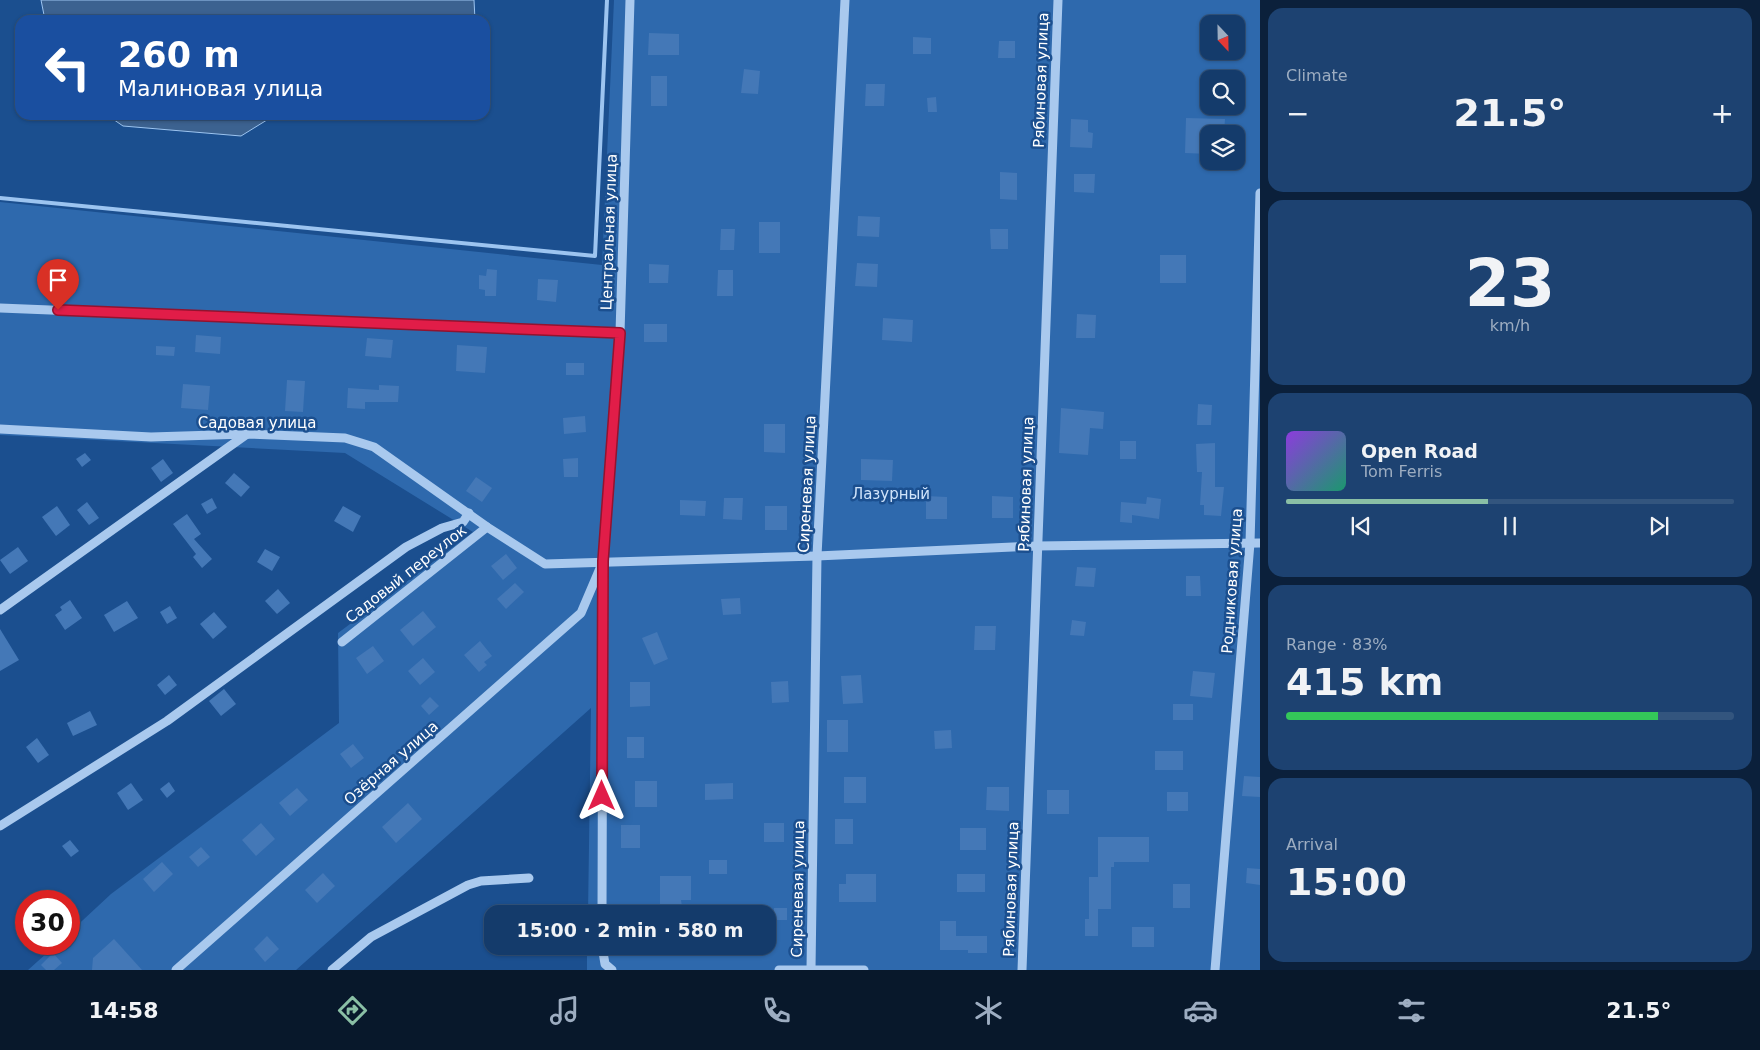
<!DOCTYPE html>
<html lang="en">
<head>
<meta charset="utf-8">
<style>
	:root { --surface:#143b6b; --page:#1d4271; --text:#f1f3f6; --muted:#9dadc1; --line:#33557e; --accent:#8abfa5 }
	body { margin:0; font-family:"DejaVu Sans",sans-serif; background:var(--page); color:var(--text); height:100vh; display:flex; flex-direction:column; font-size:19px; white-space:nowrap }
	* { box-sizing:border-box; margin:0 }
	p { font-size:16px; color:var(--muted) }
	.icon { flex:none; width:28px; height:28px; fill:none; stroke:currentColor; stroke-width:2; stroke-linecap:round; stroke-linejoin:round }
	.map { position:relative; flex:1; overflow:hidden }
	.side { display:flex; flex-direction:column; gap:8px; padding:8px; background:#0b203b; width:500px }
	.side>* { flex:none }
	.top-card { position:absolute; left:15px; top:15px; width:475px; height:105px; border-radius:15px; box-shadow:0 1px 4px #0004,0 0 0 1px var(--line); background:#1a4fa0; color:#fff; overflow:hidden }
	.needle { width:32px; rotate:158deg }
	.fabs { position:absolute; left:1200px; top:15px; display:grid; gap:10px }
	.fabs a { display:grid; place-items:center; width:45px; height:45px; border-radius:10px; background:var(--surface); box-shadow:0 1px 4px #0004,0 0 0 1px var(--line); font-size:25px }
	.speed { position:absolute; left:15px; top:890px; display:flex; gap:10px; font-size:25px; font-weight:700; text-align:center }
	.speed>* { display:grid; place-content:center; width:65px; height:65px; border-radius:50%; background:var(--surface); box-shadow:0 1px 4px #0004,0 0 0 1px var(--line); line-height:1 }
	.speed .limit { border:8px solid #d22; background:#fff; color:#111 }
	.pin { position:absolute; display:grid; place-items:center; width:42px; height:42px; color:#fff; margin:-51px -21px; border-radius:50% 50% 50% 0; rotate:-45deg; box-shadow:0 0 5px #0007 }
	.pin .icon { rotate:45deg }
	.me { position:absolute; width:55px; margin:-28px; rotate:0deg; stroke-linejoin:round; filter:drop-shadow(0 0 4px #0008) }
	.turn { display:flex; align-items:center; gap:18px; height:105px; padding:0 20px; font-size:22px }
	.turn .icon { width:65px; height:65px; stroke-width:2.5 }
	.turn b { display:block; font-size:35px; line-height:42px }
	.big { font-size:38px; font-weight:600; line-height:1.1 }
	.side .card { flex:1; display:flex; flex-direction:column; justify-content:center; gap:8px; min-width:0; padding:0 18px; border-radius:15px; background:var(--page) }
	.side .dial { align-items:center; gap:0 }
	.dial b { font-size:65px; line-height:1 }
	.song { display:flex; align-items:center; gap:15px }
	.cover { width:60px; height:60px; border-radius:8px; background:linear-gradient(135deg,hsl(270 70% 55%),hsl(160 70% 35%)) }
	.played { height:5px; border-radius:2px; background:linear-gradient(90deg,var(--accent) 45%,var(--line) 45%) }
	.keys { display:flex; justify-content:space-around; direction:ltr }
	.heat { display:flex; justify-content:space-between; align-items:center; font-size:28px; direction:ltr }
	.charge { height:8px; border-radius:4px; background:linear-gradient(90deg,#34c759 83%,var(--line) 0) }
	.trip { position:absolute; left:484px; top:905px; width:292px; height:50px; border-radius:15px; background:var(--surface); box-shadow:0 1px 4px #0004,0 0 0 1px var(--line); font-weight:600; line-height:50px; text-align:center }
	.tabs { display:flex; height:80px; justify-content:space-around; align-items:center; background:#08182b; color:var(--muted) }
	.tabs .icon { width:35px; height:35px }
	.tabs .current { color:var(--accent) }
	.tabs b { font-size:22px; color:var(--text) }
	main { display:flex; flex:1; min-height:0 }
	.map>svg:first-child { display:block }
	.green { fill:#2e69ad; fill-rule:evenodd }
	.water { fill:#3c6290; stroke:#9cc4f0 }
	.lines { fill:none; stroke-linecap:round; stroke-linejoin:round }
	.stream { stroke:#9cc4f0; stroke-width:4 }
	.building { fill:#4478b7 }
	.minor { stroke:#a9c9ee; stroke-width:9 }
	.route-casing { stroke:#92132f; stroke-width:12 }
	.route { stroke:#e11d48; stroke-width:9 }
	.labels { text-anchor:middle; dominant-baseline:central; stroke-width:5; stroke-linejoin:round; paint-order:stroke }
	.street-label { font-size:15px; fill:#fff; stroke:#1b4f8f }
	.park-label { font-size:15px; fill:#cfe3fa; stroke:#1b4f8f }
</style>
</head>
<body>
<main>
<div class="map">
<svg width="1260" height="970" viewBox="0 0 1260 970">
	<rect width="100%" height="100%" fill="#1b4f8f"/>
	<path class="green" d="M614,0H1260V970H587V946H768V914H588L591,708L296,970H28L57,944H69V933L111,894L339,723L338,633L473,532L345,453L0,435V202L602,265ZM1209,24H1236V51H1209ZM1209,79H1236V106H1209ZM1209,134H1236V161H1209Z"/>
	<g class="water">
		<polygon points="41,0 474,0 475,20 45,20"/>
		<polygon points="107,115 275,115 241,136 123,126"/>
	</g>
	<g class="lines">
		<polyline class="stream" points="0,198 595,256 607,0"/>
	</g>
	<g class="building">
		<polygon points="649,33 679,34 679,55 648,55"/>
		<polygon points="913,37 931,38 931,54 913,54"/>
		<polygon points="999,41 1015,41 1015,58 998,58"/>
		<polygon points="744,69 760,71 758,94 741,93"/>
		<rect x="651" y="76" width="16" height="30"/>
		<polygon points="866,84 885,84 884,106 865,106"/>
		<polygon points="936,97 937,112 928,112 927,98"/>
		<polygon points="1186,118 1225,119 1224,134 1209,134 1209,154 1185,153"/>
		<polygon points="1071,119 1088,120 1088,132 1093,133 1092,148 1070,147"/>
		<polygon points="1000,172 1017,173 1017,200 1000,199"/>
		<polygon points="1074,174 1095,174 1094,193 1074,192"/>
		<polygon points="858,216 880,217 879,237 857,236"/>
		<rect x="759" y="222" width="21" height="31"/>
		<polygon points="721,229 735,229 734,250 720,250"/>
		<polygon points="990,229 1008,229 1008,249 991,249"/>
		<rect x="1160" y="255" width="26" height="28"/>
		<polygon points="857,263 878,264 877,287 855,286"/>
		<polygon points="649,264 669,265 668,283 649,283"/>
		<polygon points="487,269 497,270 496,296 485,296 485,290 479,289 479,275 486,276"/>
		<polygon points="718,270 733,270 733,296 717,296"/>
		<polygon points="538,279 558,280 556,302 537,300"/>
		<polygon points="1077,314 1096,315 1095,338 1076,338"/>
		<polygon points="883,318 913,320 912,342 882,340"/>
		<rect x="644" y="324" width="23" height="18"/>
		<polygon points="196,335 221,337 220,354 195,352"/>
		<polygon points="367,338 393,340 391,358 365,356"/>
		<polygon points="457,345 487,347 485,373 456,371"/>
		<polygon points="156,346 175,347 174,356 156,355"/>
		<rect x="566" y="363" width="18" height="12"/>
		<polygon points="287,380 305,381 303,412 285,411"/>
		<polygon points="183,384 210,386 208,410 181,408"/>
		<polygon points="379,385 399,386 398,402 365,402 365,409 347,408 348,388 379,390"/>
		<polygon points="1198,404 1212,405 1211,425 1197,425"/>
		<polygon points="1061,408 1104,412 1103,429 1090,428 1088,455 1059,453"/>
		<polygon points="585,416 586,432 564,434 563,418"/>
		<polygon points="764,424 785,424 785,453 764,452"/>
		<rect x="1120" y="441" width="16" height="18"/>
		<polygon points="1215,443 1215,487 1224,487 1221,516 1204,515 1204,505 1200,505 1202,472 1197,472 1196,444"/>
		<polygon points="85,453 91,460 82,467 76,459"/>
		<polygon points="578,458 578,477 564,477 563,459"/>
		<polygon points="163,459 173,473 161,482 151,468"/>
		<polygon points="861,459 893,460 892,481 861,480"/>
		<polygon points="234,473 250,487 241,497 225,483"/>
		<polygon points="476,477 492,488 482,502 466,491"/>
		<polygon points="926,496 947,497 947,519 926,519"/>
		<polygon points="992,496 1013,497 1013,518 992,518"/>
		<polygon points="1147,497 1161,499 1159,519 1132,515 1132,523 1120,522 1121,502 1146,504"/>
		<polygon points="212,498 217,508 207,514 201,504"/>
		<polygon points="724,498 743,498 742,520 723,519"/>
		<polygon points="680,500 706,501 705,516 680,515"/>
		<polygon points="87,502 99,518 89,525 77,510"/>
		<polygon points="57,506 70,525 56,536 42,517"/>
		<polygon points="343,506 361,516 353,532 334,521"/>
		<rect x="765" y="506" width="22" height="24"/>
		<polygon points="187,514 201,534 194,539 212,559 202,568 193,557 196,554 173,524"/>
		<polygon points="18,547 28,561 10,574 0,560"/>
		<polygon points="265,549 280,557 272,571 257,562"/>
		<polygon points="506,554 517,568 503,580 491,566"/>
		<polygon points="1077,567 1096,568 1094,587 1075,586"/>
		<polygon points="1186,576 1200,576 1201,596 1186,596"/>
		<polygon points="515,583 524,592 506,609 497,599"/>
		<polygon points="278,589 290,603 277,614 265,601"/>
		<polygon points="740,598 741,614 723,615 721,599"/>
		<polygon points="70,600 82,618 65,630 55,615 62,610 60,607"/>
		<polygon points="127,601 138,618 114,632 104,615"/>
		<polygon points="170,606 177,618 167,624 160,612"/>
		<polygon points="423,611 436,627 413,646 400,630"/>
		<polygon points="214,612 227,627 213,639 200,624"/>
		<polygon points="1072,620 1086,622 1084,636 1070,635"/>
		<polygon points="975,626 996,626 995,650 974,650"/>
		<polygon points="0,629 19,660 0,671"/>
		<polygon points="657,632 668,659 654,665 642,638"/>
		<polygon points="480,641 492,656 484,662 487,665 479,672 464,655"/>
		<polygon points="373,646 384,661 367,674 356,658"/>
		<polygon points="423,658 435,672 420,685 408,671"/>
		<polygon points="1193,671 1215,673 1212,698 1190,696"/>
		<polygon points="169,675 177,685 165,695 157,685"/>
		<polygon points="861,675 863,703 843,704 841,676"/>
		<polygon points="788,681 789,702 772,703 771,682"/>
		<polygon points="630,682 650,682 650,706 630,707"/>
		<polygon points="224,689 236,704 221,716 209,701"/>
		<polygon points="430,697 439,706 429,715 421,706"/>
		<rect x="1173" y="704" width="20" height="16"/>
		<polygon points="90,711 97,725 73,736 67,723"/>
		<rect x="827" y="720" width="21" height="32"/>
		<polygon points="951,730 952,748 935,749 934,731"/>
		<rect x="627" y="737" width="17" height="21"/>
		<polygon points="37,738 49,755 38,763 26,747"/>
		<polygon points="353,744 364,758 351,768 340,754"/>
		<rect x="1155" y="751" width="28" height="19"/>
		<polygon points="1244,776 1260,777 1260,797 1242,796"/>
		<rect x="844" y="777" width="22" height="26"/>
		<rect x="635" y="781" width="22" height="26"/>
		<polygon points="169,782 175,791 167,798 160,789"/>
		<polygon points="131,783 143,800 128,810 117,793"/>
		<polygon points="733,783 733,799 705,800 705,784"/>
		<polygon points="987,787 1009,787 1009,811 986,810"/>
		<polygon points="297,788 308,800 290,816 279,803"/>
		<rect x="1047" y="790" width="22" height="24"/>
		<rect x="1167" y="792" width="21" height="19"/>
		<polygon points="408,803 422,819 396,843 382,827"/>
		<rect x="835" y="819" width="18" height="25"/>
		<polygon points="261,823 275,839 256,856 242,840"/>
		<rect x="764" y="823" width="20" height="19"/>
		<rect x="621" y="825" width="19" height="23"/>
		<rect x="960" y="828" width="26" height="22"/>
		<polygon points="1098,837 1149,837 1149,862 1114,862 1114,867 1111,867 1111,909 1098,909 1098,936 1085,936 1085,919 1089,919 1089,877 1098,877"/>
		<polygon points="70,840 79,851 71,857 62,846"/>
		<polygon points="201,847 210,857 198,867 189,857"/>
		<rect x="709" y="860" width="18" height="14"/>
		<polygon points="162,862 173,874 154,892 143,879"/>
		<polygon points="1247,868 1260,869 1260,885 1246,883"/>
		<polygon points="323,873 335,886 317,903 305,890"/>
		<polygon points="846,874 876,874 876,902 839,902 839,884 846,884"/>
		<rect x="957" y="874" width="28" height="18"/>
		<polygon points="660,876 691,876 691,900 681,900 683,914 660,914"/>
		<rect x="1173" y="884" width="17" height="24"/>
		<rect x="774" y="908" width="13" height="12"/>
		<polygon points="940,921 956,921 956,936 987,936 987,953 968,953 968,950 940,950"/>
		<rect x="1132" y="927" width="22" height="20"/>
		<polygon points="267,936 279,949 265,962 254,949"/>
		<polygon points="114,939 142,970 92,970 93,958"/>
		<polygon points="53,953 62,963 54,970 46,970 41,965"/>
	</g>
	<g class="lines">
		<g class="minor">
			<polyline points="0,308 620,333"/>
			<polyline points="0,429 151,437 247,434 345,438 374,447 487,527 545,564 817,556 1037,546 1260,543"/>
			<polyline points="0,610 247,434"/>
			<polyline points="342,642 487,527"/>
			<polyline points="0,826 167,721 406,547 442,528 463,522 469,513"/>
			<polyline points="602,914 603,561 620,333 630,0"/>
			<polyline points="602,946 605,964 612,970"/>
			<polyline points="811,969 817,556 845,0"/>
			<polyline points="176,970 581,613 601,566"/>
			<polyline points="332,970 371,937 468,885 481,881 529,878"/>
			<polyline points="779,970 864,970"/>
			<polyline points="1022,970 1058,0"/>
			<polyline points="1215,970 1250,543 1260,193"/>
		</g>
	</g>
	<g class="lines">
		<g class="route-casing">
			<polyline id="route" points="58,310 620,333 603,561 602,796"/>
		</g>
		<use href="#route" class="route"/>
	</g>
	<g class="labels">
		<g class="street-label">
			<text transform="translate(1041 80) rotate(-88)">Рябиновая улица</text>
			<text transform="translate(609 232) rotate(-88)">Центральная улица</text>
			<text x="257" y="423">Садовая улица</text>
			<text transform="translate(807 484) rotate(-87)">Сиреневая улица</text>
			<text transform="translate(1026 484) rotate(-88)">Рябиновая улица</text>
			<text transform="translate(406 574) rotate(-38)">Садовый переулок</text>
			<text transform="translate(1232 581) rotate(-86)">Родниковая улица</text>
			<text transform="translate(391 763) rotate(-41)">Озёрная улица</text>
			<text transform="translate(798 889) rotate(-89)">Сиреневая улица</text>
			<text transform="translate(1011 889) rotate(-88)">Рябиновая улица</text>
		</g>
		<g class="park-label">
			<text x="891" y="494">Лазурный</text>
		</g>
	</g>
</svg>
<div class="fabs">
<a><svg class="needle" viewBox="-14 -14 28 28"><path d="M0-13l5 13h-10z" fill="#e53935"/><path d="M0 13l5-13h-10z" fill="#9dadc1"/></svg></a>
<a><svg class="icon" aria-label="search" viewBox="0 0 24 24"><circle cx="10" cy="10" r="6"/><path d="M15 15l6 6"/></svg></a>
<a><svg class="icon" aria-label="layers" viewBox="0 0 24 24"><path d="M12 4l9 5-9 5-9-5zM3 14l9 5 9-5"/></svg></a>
</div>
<div class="speed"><div class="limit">30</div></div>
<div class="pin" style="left:58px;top:310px;background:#d93025"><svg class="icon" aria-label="arrive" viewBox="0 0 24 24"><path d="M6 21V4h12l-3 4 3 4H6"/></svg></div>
<svg class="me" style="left:602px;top:796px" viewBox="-20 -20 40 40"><path d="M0-17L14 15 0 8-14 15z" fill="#e11d48" stroke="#fff" stroke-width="4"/></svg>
<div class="trip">15:00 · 2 min · 580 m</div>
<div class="top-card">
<div class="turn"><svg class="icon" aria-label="left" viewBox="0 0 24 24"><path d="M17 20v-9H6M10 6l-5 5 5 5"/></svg><div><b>260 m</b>Малиновая улица</div></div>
</div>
</div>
<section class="side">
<div class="card"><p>Climate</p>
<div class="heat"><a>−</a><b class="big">21.5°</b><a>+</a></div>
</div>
<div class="card dial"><b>23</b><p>km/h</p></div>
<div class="card">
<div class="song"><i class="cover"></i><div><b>Open Road</b><p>Tom Ferris</p></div></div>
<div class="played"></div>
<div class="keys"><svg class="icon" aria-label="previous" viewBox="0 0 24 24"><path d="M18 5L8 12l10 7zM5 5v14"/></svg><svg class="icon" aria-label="pause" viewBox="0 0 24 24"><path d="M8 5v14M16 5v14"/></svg><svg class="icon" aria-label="next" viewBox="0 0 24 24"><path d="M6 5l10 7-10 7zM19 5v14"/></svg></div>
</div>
<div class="card"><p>Range · 83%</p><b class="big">415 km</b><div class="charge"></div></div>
<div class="card"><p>Arrival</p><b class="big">15:00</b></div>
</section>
</main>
<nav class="tabs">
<b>14:58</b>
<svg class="icon current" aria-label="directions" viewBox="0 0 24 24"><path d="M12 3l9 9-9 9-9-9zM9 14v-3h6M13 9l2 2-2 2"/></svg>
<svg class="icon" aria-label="music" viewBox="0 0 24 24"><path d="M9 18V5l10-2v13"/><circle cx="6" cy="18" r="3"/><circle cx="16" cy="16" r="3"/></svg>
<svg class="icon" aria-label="phone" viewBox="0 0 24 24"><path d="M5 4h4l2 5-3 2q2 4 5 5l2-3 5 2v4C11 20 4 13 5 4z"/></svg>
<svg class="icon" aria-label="climate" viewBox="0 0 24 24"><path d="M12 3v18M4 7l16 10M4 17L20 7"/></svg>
<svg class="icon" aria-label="car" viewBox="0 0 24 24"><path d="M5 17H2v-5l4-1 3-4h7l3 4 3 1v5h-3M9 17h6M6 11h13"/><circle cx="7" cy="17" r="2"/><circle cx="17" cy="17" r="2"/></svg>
<svg class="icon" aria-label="filters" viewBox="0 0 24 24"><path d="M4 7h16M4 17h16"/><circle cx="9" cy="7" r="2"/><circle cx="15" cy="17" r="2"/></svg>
<b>21.5°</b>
</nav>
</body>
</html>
